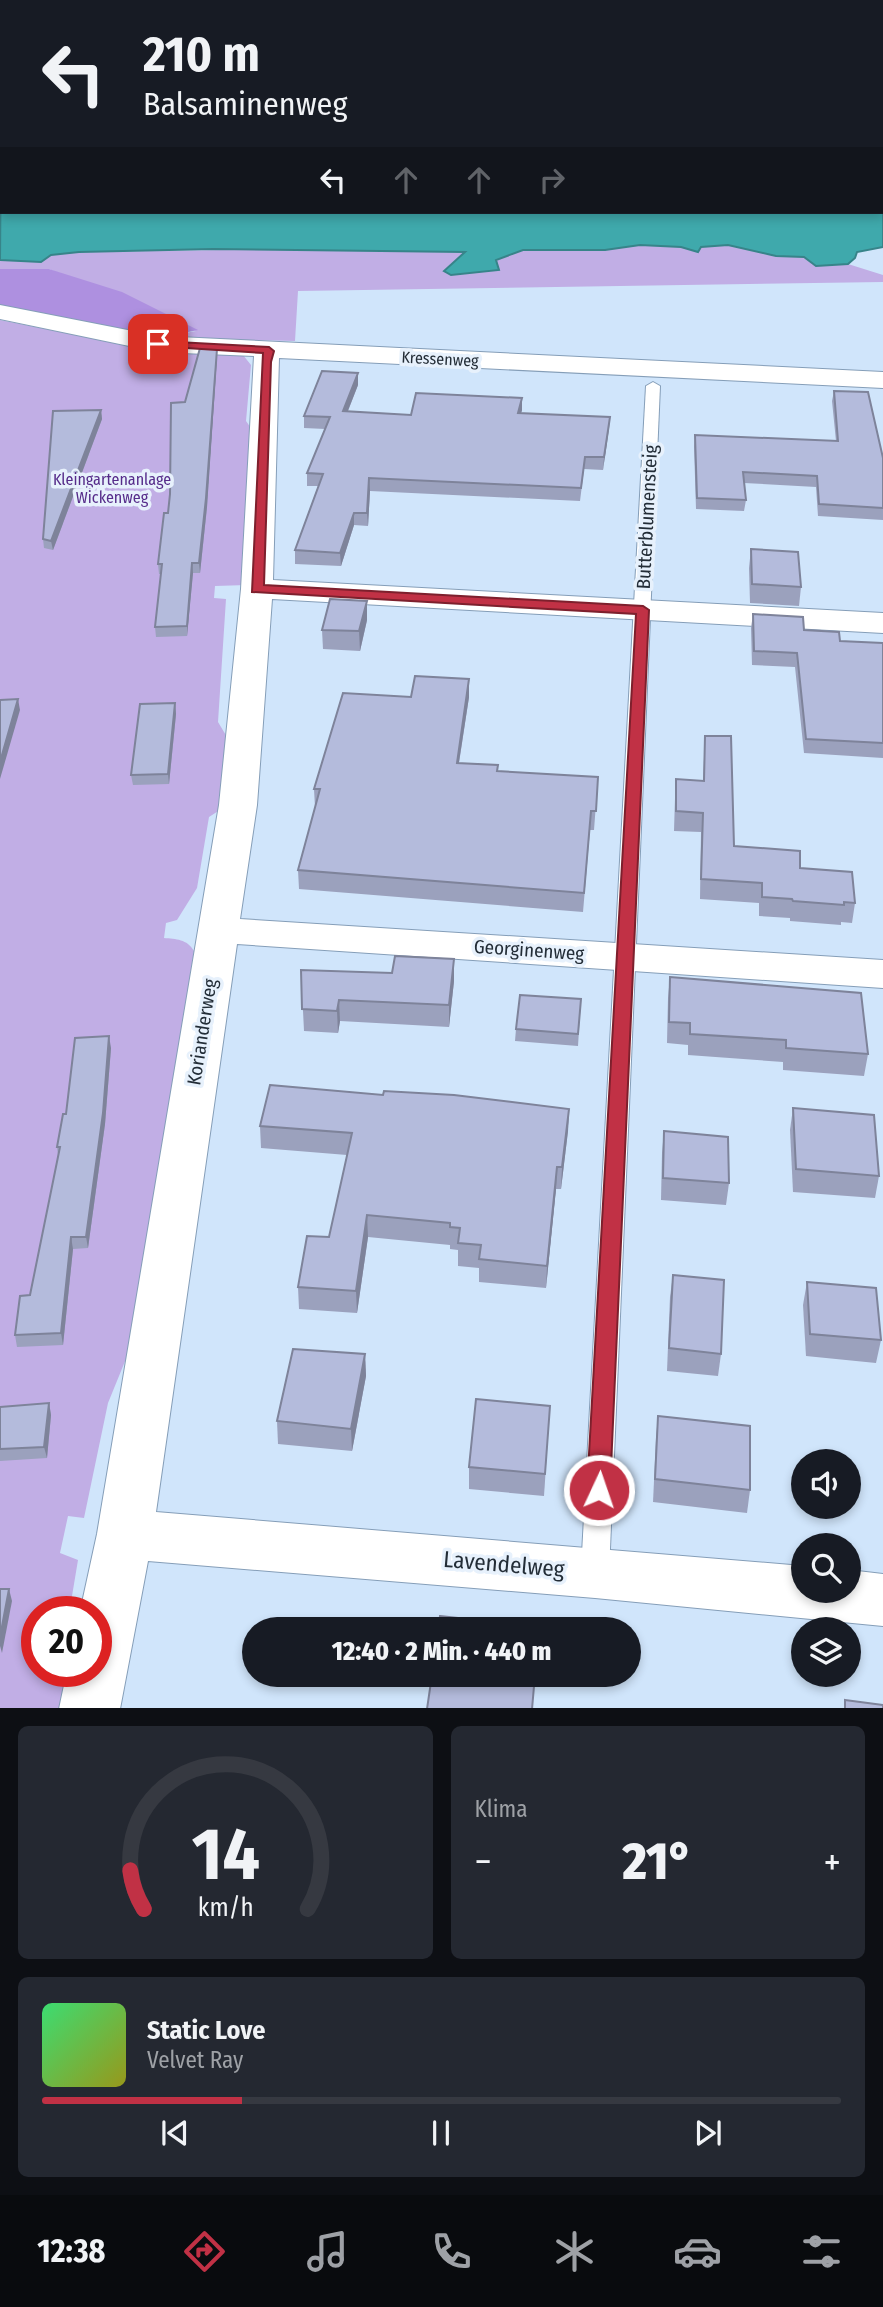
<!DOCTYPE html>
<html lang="de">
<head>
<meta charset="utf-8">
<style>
	:root { --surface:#171b24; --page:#242831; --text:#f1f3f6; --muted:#9ea1a6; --line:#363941; --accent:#c13145 }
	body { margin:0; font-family:"Fira Sans Condensed",sans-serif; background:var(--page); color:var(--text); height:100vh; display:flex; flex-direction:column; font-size:26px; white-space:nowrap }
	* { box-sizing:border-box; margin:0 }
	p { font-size:23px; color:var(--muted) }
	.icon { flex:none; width:38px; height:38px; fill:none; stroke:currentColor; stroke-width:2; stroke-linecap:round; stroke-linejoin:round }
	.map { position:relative; height:1708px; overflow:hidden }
	.panel { display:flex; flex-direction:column; gap:18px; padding:18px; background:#0d0f14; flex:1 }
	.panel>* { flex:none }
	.hud { position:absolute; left:0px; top:0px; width:884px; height:214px; box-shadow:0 4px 10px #0003; background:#171b24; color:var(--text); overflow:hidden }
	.controls { position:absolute; left:791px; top:1449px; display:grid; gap:14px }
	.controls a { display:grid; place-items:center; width:70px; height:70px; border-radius:50%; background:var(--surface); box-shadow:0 4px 10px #0003; font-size:35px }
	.speed { position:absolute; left:21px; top:1596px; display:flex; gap:14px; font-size:35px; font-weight:700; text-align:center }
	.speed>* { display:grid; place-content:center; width:91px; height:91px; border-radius:50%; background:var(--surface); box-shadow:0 4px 10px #0003; line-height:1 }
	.speed .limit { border:10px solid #d22; background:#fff; color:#111 }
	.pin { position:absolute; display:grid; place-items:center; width:60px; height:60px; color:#fff; margin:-30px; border-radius:14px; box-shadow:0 4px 10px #0006 }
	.me { position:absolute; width:77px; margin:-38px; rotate:3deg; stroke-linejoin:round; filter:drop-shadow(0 0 5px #0008) }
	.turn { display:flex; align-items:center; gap:24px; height:147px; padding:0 28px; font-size:32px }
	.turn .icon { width:91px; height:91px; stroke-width:2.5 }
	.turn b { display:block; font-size:49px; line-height:60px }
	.lanes { display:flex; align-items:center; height:66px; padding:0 28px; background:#0003; justify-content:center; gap:35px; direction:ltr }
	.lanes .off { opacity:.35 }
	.big { font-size:52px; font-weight:800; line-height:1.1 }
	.panel .tile { flex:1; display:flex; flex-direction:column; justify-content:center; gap:10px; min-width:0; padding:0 24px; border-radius:10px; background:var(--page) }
	.panel .dial { align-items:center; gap:0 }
	.dial svg { height:182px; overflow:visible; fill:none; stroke:var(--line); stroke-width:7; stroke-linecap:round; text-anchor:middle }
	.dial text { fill:var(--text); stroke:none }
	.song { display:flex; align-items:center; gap:21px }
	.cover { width:84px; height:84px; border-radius:10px; background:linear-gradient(135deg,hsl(140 70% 55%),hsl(60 70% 35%)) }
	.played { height:7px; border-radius:4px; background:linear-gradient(90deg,var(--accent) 25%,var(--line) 25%) }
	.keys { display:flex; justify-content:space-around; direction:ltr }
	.heat { display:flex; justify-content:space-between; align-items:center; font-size:38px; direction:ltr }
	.panel .tiles { flex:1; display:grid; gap:18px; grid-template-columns:1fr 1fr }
	.tile:last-child { grid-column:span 2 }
	.trip { position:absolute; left:242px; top:1617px; width:399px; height:70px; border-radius:35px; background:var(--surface); box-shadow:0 4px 10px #0003; font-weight:800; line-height:70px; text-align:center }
	.menu { display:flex; height:112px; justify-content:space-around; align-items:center; background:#090b0e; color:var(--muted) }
	.menu .icon { width:49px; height:49px }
	.menu .active { color:var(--accent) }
	.menu b { font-size:32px; color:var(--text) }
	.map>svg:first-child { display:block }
	.green { fill:#c1aee5 }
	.forest { fill:#ae90e0 }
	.water { fill:#3fa9ac; stroke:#378489; stroke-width:2 }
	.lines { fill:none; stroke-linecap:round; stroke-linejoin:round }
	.lane-casing { stroke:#859eb8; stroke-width:2 }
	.street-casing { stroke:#859eb8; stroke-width:2 }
	.lane { fill:#fff; fill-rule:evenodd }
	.street { fill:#fff; fill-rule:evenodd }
	.wall { fill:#9ba1bd }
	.shaded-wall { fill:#7e839a }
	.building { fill:#b4bbdc; stroke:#7e839a; stroke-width:2 }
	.route { fill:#c13145; stroke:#7d202d; stroke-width:2 }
	.labels { text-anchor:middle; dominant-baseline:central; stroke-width:7; stroke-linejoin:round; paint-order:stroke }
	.far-street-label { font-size:16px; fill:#232d37; stroke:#e7f1fc }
	.far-park-label { font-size:16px; fill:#562c8a; stroke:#e7f1fc }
	.street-label { font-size:19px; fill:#232d37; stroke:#e7f1fc }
	.near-street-label { font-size:23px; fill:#232d37; stroke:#e7f1fc }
</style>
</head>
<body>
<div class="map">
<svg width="883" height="1709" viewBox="0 0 883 1709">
	<rect width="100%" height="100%" fill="#d0e5fb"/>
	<g class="green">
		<polygon points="640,245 681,247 698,252 701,247 728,245 776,256 804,257 816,266 848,264 883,275 883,282 298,291 295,341 159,338 196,331 49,269 0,269 0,260 41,262 51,255 79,252 301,249 466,252 450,265 499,270 495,260 523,250 605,250"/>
		<path d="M0,320L141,348L243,355L251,365L246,421L253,431L247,585L215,586L214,598L226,599L218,722L233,747L226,806L209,817L197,888L177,920L166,923L164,938C176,939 187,939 194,951L130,1349L108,1403L84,1518L68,1516L60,1553L78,1560L71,1602L76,1612H37V1671H74L67,1708L0,1709Z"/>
	</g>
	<polygon class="forest" points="0,269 49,269 122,292 198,330 159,338 0,307"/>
	<polygon class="water" points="90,0 883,0 883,247 857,252 855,258 848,264 816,266 804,257 776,256 728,245 701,247 698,252 681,247 640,245 605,250 523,250 496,260 499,270 451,275 444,271 465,252 213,249 79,252 51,255 41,262 0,260 2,15 2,212 882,212 882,2 85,2"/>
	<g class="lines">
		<g class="lane-casing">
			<polygon id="lane" points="653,382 660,386 609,1572 605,1581 595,1585 585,1581 581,1572 646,386"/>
		</g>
		<g class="street-casing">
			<polygon id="street" points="0,305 158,336 883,372 883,388 279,358 273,580 883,613 883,633 272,599 257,805 240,919 883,960 883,988 237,944 156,1512 803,1566 803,1591 849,1591 849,1570 883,1574 883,1626 595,1598 148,1561 120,1709 59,1709 67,1671 96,1671 96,1612 80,1612 97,1534 219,805 241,589 254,356 158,352 0,319"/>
		</g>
		<use href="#lane" class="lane"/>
		<use href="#street" class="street"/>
	</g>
	<g class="wall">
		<polygon points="217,357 207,507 200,573 193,573 187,636 156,637 155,627 161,574 159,574 158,564 168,513 170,494 185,402"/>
		<polygon points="358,385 348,411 411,415 522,410 521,413 610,417 603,470 584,469 580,501 370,491 368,526 354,525 341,566 295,564 295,550 318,486 307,486 307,473 325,429 304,428 304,416"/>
		<polygon points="834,391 883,458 883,520 818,516 816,487 744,483 746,500 744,511 696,509 694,446 695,435 836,441 832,401"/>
		<polygon points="101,410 102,419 53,550 44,548 43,539"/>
		<polygon points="751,549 801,587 799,606 750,603 749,568"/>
		<polygon points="753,614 840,641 883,643 883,758 804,753 795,667 752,665 751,628"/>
		<polygon points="367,620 360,651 323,649 322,630"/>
		<polygon points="469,679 469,697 459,763 497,771 598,777 594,830 590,830 583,912 299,889 298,870 315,807 314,789 411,697"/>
		<polygon points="175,703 176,714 169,784 133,785 131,775"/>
		<polygon points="705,736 734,846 800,868 855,903 852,923 841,922 841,925 790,921 790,918 759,916 759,903 700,899 701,832 674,831 675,798 676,779 703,781"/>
		<polygon points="301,970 454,981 449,1027 340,1021 338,1033 304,1031"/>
		<polygon points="670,977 868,1054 864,1076 783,1070 783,1062 688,1055 688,1045 667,1043 668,998"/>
		<polygon points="581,999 578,1046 515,1041 516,1029"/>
		<polygon points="111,1048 105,1124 88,1248 73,1249 63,1345 17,1347 15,1335 30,1295 58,1155 57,1147 66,1114"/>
		<polygon points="383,1095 569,1109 568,1131 561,1189 556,1189 546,1288 479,1282 479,1268 458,1266 458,1250 450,1249 450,1245 368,1237 357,1313 299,1309 298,1287 329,1237 347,1155 261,1148 260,1126"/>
		<polygon points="793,1108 879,1176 875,1198 793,1192 790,1130"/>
		<polygon points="664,1131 729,1183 726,1205 661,1200 662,1153"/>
		<polygon points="673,1275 721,1354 718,1376 667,1371 670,1297"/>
		<polygon points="807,1282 881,1340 876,1363 806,1356 803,1305"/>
		<polygon points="365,1354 366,1376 352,1451 278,1444 277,1421"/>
		<polygon points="49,1403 51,1415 47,1458 0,1461 0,1407"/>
		<polygon points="550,1406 544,1496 469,1489 469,1467"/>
		<polygon points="658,1416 750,1490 747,1513 653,1502 656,1438"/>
	</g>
	<g class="shaded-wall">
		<polygon points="217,349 217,357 207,507 200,573 199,563"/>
		<polygon points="358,373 358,385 343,423 343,411"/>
		<polygon points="522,398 522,410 518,425 518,413"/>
		<polygon points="101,410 102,419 53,550 51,541"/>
		<polygon points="610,417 609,429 603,470 604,457"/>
		<polygon points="369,478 370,491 368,526 367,513"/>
		<polygon points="354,513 354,525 341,566 340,553"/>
		<polygon points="192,563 193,573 187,636 187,626"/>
		<polygon points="367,601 367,620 360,651 359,631"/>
		<polygon points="469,679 469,697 456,781 457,763"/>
		<polygon points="18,699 20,710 0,779 0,762"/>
		<polygon points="175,703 176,714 169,784 168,774"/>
		<polygon points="454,959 454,981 449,1027 449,1005"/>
		<polygon points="339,1000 340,1021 338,1033 337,1011"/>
		<polygon points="109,1036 111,1048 105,1124 88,1248 86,1237"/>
		<polygon points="569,1109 568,1131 561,1189 562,1167"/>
		<polygon points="557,1167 556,1189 546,1288 547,1266"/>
		<polygon points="367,1215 368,1237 357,1313 356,1291"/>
		<polygon points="71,1237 73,1249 63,1345 61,1333"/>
		<polygon points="365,1354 366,1376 352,1451 351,1429"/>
		<polygon points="49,1403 51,1415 47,1458 44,1447"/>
		<polygon points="9,1589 12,1601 2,1653 0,1646 0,1637"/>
	</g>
	<g class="building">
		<polygon points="200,348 217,349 206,498 199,563 192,563 187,626 155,627 162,564 158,564 164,513 168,513 170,494 171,403 185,402"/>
		<polygon points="322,371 358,373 343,411 411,415 416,393 522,398 518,413 610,417 604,457 585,457 581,488 369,478 367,513 354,513 340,553 295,550 323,474 307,473 330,417 304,416"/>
		<polygon points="834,391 868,392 883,458 883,508 819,504 817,476 743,472 746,500 697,498 695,435 838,441"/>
		<polygon points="101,410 51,541 43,539 53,411"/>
		<polygon points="751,549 798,552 801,587 752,584"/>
		<polygon points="330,599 367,601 359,631 322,630"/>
		<polygon points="753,614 803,617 804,630 839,632 840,641 883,643 883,743 806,739 797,653 754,651"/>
		<polygon points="415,676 469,679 457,763 498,765 497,771 598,777 596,811 591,811 584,893 298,870 320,789 314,789 343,693 411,697"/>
		<polygon points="18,699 0,762 0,700"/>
		<polygon points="175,703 168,774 131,775 140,704"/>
		<polygon points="705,736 731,736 734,846 800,851 800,868 852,872 855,903 844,902 844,905 793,901 792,899 762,897 762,883 701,879 703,813 676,811 676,779 704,781"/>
		<polygon points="395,956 454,959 449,1005 339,1000 337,1011 302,1009 301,970 392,973"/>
		<polygon points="670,977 861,993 868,1054 786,1048 786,1040 690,1034 690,1023 669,1022"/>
		<polygon points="520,995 581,999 578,1034 516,1029"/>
		<polygon points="109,1036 103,1113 86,1237 71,1237 61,1333 15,1335 20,1296 30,1295 60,1147 57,1147 63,1114 66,1114 75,1038"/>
		<polygon points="270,1085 383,1095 384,1091 454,1095 569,1109 562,1167 557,1167 547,1266 479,1259 481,1245 458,1243 460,1228 450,1227 450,1223 367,1215 356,1291 298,1287 307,1236 329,1237 352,1133 260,1126"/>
		<polygon points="793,1108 874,1115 879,1176 796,1169"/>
		<polygon points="664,1131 728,1137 729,1183 663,1178"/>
		<polygon points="673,1275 724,1280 721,1354 669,1348"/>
		<polygon points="807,1282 876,1288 881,1340 810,1334"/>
		<polygon points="293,1349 365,1354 351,1429 277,1421"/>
		<polygon points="476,1399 550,1406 545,1474 469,1467"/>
		<polygon points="49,1403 44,1447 0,1449 0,1407"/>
		<polygon points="658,1416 750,1426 750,1490 655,1479"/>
		<polygon points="0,1589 9,1589 0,1637"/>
		<polygon points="440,1616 539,1627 539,1629 438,1629"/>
		<polygon points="432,1675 535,1675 532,1709 427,1709"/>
		<polygon points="845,1700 883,1705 883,1709 845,1709"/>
	</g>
	<polygon class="route" points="158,341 269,347 274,351 271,362 264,585 643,606 649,610 610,1490 607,1497 599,1500 591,1497 587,1490 636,614 252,592 263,353 155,346 153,344"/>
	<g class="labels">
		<g class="far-street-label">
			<text transform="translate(440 359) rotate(3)">Kressenweg</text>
		</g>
		<g class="far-park-label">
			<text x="112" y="479">Kleingartenanlage<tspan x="112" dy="18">Wickenweg</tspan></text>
		</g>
		<g class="street-label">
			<text transform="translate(647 517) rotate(-87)">Butterblumensteig</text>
			<text transform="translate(529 950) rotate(4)">Georginenweg</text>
			<text transform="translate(202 1032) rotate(-81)">Korianderweg</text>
		</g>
		<g class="near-street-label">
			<text transform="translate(504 1564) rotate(5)">Lavendelweg</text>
		</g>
	</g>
</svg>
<div class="controls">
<a><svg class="icon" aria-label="sound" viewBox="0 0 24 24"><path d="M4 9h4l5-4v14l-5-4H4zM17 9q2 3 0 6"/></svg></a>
<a><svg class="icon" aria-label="search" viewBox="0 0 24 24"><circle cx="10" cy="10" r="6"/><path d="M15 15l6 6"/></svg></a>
<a><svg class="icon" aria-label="layers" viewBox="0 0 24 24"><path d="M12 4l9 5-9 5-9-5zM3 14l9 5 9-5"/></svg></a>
</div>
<div class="speed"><div class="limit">20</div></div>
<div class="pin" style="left:158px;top:344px;background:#d93025"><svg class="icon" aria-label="arrive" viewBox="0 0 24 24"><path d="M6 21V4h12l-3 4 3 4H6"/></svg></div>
<svg class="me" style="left:599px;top:1490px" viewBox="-20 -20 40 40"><circle r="17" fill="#c13145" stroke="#fff" stroke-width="3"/><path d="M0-11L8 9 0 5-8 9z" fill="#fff"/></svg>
<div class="trip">12:40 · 2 Min. · 440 m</div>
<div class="hud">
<div class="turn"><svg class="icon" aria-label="left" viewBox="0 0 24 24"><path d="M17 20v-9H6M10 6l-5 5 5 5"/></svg><div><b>210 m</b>Balsaminenweg</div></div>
<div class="lanes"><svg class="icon" aria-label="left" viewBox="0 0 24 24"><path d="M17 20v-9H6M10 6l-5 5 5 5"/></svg><svg class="icon off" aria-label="ahead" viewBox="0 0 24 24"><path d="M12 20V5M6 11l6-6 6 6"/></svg><svg class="icon off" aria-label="ahead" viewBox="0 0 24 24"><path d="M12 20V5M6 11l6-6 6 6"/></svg><svg class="icon off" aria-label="right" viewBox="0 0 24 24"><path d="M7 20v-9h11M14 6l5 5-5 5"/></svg></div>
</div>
</div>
<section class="panel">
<div class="tiles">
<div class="tile dial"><svg viewBox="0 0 100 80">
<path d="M14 69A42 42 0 1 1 86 69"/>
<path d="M14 69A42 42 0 0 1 8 52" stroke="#c13145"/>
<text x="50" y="56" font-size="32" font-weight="700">14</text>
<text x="50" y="72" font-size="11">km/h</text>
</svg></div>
<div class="tile"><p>Klima</p>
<div class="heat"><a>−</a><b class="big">21°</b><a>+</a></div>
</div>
<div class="tile">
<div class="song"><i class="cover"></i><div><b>Static Love</b><p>Velvet Ray</p></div></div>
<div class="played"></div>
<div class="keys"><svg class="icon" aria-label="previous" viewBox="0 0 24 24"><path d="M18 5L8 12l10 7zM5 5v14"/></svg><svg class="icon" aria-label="pause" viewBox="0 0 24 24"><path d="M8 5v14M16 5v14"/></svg><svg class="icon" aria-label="next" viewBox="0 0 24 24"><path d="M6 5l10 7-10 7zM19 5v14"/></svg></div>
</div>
</div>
</section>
<nav class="menu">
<b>12:38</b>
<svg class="icon active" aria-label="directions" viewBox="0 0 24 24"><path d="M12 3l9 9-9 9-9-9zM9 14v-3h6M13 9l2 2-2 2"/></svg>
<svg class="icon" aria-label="music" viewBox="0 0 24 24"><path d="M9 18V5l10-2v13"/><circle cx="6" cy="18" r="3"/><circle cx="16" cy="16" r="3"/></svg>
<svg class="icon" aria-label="phone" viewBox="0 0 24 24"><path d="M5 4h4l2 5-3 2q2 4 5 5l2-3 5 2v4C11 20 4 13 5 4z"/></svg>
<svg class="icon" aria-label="climate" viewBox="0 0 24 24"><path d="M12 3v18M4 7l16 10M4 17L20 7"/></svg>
<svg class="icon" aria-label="car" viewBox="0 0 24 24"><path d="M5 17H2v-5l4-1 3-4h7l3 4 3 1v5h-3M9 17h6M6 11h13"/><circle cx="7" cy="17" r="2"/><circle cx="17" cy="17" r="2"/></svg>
<svg class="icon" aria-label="filters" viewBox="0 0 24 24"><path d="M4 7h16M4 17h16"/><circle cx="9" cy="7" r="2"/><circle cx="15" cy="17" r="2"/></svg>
</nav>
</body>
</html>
